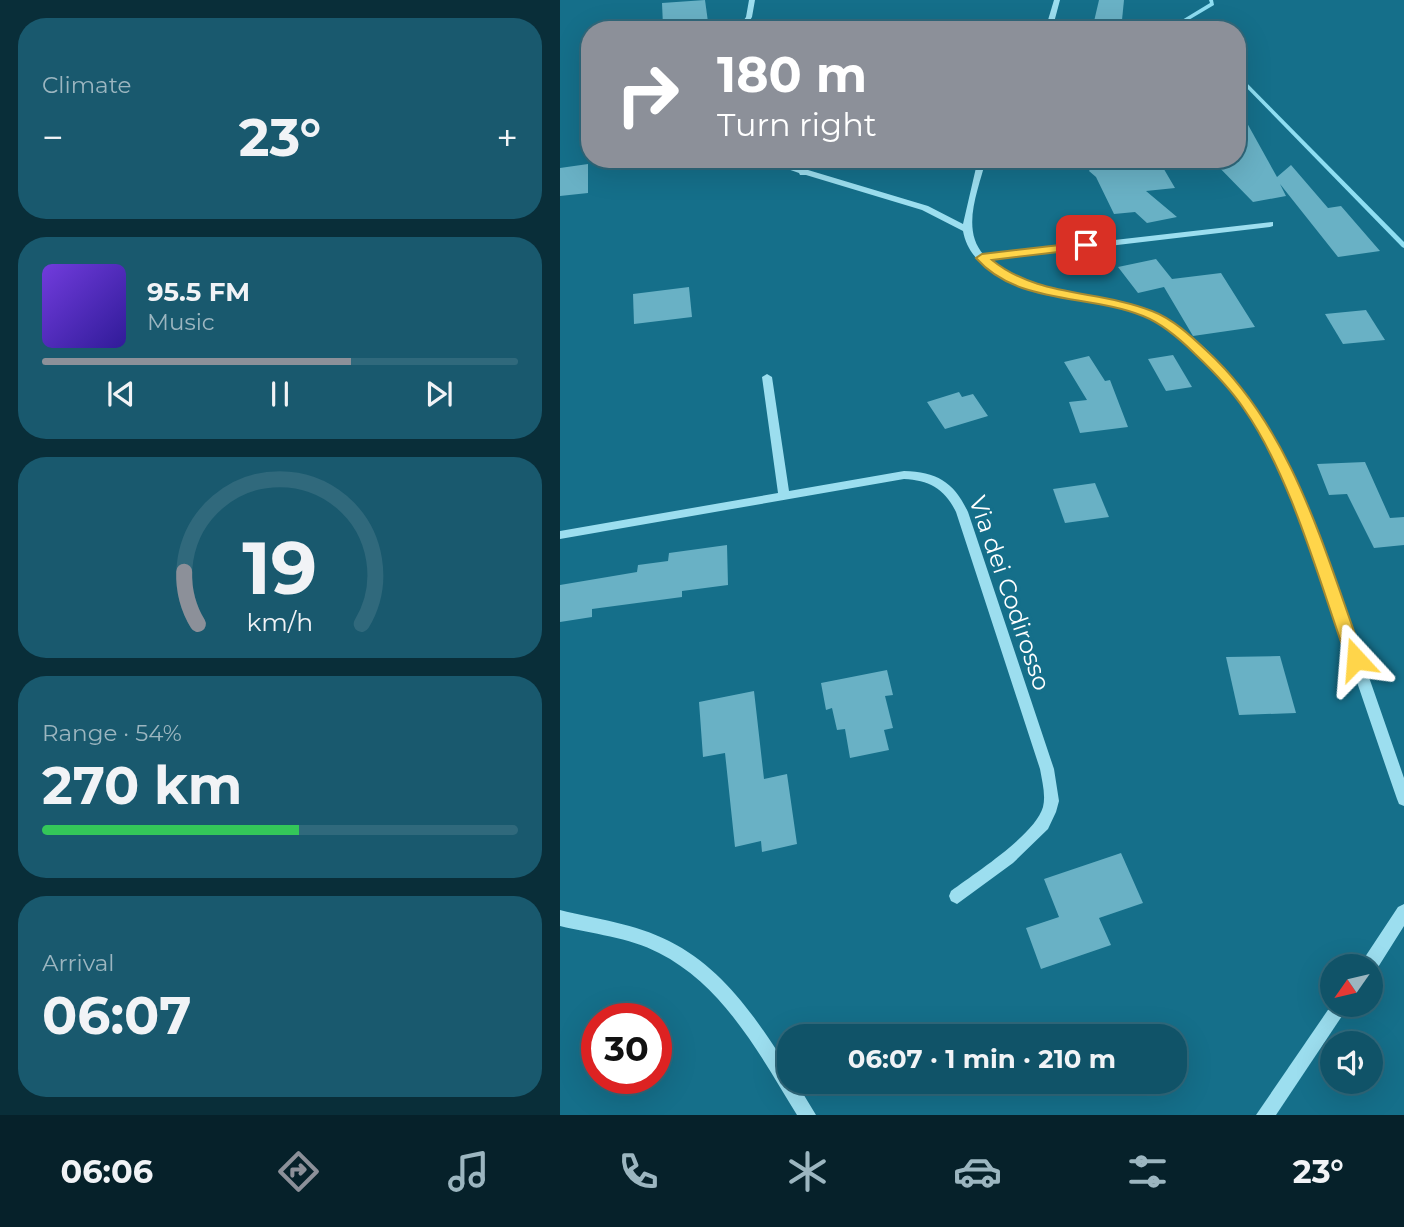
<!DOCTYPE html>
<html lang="en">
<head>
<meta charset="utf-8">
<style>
	:root { --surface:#105368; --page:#19596e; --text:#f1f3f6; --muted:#9cb6c0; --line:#30697c; --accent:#8c9099 }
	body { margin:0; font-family:Montserrat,sans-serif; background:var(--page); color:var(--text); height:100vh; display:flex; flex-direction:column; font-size:26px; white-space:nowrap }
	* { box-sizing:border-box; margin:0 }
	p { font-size:23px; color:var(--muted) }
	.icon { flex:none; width:38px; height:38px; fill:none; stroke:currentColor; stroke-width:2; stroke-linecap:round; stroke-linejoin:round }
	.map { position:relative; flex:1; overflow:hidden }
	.details { display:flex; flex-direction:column; gap:18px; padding:18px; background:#092e39; width:560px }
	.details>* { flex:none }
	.guide { position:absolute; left:21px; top:21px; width:665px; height:147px; border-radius:28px; box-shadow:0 7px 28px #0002,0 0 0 2px var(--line); background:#8c9099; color:#fff; overflow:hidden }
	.needle { width:46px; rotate:236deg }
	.tools { position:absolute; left:760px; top:954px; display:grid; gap:14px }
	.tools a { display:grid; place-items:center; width:63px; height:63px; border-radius:50%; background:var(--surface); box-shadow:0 7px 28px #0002,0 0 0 2px var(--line); font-size:35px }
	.speed { position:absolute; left:21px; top:1003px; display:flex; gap:14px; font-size:35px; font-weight:700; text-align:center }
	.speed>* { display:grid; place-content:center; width:91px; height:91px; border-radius:50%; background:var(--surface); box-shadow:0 7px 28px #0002,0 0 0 2px var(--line); line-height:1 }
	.speed .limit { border:10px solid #d22; background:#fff; color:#111 }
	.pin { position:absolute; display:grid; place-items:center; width:60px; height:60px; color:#fff; margin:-30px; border-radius:14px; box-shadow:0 4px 10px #0006 }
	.me { position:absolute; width:77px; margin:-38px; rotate:341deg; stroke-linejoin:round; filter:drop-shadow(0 0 5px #0008) }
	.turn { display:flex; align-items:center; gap:24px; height:147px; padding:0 21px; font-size:32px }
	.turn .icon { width:91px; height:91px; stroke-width:2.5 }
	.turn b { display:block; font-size:49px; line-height:60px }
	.big { font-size:52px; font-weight:700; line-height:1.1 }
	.details .widget { flex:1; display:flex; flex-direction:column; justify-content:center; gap:10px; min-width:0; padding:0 24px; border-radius:28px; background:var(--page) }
	.details .dial { align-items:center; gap:0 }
	.dial svg { height:182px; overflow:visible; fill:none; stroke:var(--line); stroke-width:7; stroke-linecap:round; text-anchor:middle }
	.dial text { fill:var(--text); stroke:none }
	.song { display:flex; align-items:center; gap:21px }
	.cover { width:84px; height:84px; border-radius:10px; background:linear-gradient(135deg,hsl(260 70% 55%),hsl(250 70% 35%)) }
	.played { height:7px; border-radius:4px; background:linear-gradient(90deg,var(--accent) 65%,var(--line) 65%) }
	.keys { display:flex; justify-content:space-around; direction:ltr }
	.heat { display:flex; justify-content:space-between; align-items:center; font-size:38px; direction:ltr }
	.charge { height:10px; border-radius:5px; background:linear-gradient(90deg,#34c759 54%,var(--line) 0) }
	.trip { position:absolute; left:217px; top:1024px; width:410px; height:70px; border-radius:28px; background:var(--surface); box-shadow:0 7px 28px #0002,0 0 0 2px var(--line); font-weight:700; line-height:70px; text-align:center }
	.tabs { display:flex; height:112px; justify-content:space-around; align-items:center; background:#06212a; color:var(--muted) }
	.tabs .icon { width:49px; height:49px }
	.tabs .current { color:var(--accent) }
	.tabs b { font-size:32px; color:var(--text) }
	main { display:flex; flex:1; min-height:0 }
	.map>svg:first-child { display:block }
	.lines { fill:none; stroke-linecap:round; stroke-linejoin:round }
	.stream { fill:#8edef2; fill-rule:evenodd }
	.building { fill:#69b1c5 }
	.minor { fill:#9cdeef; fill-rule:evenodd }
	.route { fill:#ffd54a; stroke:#a68a30; stroke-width:2 }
	.labels { text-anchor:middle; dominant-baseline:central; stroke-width:7; stroke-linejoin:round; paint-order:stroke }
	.street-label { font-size:24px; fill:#fff; stroke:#156f8a }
</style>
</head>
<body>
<main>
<section class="details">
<div class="widget"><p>Climate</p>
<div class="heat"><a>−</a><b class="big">23°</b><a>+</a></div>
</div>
<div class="widget">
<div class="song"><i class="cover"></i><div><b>95.5 FM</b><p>Music</p></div></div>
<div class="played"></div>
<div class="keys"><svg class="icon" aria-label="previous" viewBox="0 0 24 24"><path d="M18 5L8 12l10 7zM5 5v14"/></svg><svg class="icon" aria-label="pause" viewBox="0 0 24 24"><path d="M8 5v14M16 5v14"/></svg><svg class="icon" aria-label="next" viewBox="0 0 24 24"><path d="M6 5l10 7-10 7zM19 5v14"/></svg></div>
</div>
<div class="widget dial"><svg viewBox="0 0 100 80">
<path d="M14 69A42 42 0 1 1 86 69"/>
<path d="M14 69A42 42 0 0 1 8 46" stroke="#8c9099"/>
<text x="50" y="56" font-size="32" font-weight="700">19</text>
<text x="50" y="72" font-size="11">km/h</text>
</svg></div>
<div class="widget"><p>Range · 54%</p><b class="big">270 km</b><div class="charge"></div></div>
<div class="widget"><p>Arrival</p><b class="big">06:07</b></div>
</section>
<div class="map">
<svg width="844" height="1115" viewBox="0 0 844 1115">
	<rect width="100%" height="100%" fill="#156f8a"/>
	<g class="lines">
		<g class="stream">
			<polygon points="649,0 653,0 654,5 627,21 632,30 627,30 622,21 622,20 650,3"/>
			<polygon points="677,73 844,242 844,248 842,247 677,78"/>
		</g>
	</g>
	<g class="building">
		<polygon points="145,0 148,22 103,26 102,3"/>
		<polygon points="539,0 564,0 561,30 532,30"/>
		<polygon points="677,105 717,177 731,165 768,208 781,206 820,251 778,257 720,184 726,196 693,202 651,159 677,159"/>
		<polygon points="527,159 598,159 615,188 586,191 617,217 587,223 575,212 554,214 536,177 529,171 531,168"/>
		<polygon points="28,164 28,193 0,196 0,168"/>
		<polygon points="596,259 612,279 661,273 695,327 633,336 604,287 578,293 558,267"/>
		<polygon points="129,287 132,317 74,324 73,294"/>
		<polygon points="806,310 825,340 783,344 765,314"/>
		<polygon points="613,355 632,387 606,391 588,359"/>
		<polygon points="529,356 545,381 550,380 568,427 520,433 509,402 527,400 504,362"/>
		<polygon points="399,392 402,397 413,394 428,416 385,429 367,402"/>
		<polygon points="805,462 830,518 844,517 844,545 814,548 787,494 769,495 757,464"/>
		<polygon points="535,483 549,517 505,523 493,489"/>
		<polygon points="167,545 168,585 122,591 122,597 32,609 32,617 0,622 0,585 77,572 78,565 108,561 109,553"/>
		<polygon points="720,656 736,713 679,715 666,657"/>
		<polygon points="327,670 333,695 325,696 333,728 324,730 329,750 290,758 285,729 277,730 272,708 266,710 261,683"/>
		<polygon points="194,691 204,779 227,774 237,844 202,852 201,841 175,847 165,753 143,757 139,702"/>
		<polygon points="561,853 583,903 539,918 551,945 481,969 466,928 499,917 484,879"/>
	</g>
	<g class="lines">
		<g class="minor">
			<polygon points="189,0 195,0 192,17 184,30 177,30 186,17"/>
			<polygon points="494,0 500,0 492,30 485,30"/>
			<path d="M199,159H212L241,168L245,159H253L248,170L368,206L403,224L418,159H426C419,189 400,229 424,255L713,222V226L710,227L430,260C480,304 553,286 608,320C706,380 750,511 786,613C806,668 825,723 844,778V806L839,804L837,799C816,739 796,678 775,618C741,518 706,408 621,339C609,329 595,319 581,314C531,297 415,297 403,231L362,210L246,175H240L239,173Z"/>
			<path d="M207,374L212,377L229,491L344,471C377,472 394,482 408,512L494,769L499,801L496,812L488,829L453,863L397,904L391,901L389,896L391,891C415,873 475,835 483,807C486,795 482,781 480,769L396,512C385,489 369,480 344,479L0,539V531L218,493L202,377Z"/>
			<polygon points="844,904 844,926 815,972 810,974 810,966 801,966 803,960 838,907"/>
			<path d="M0,910C36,919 76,924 109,941C163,968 198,1020 229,1070V1082H236L256,1115H237C200,1055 164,986 99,953C69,937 32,934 0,926Z"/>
			<polygon points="772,1004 790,1004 716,1115 696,1115"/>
		</g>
	</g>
	<path class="route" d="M526,242L531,243V248L432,260C477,297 539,290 592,311C613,319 631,336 647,351C734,431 764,551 804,659L802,664H789L787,659C759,581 731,476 684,409C670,388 653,371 635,354C620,339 603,324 583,316C529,294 457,305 416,258L422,254Z"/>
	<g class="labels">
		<g class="street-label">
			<text transform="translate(450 593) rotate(71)">Via dei Codirosso</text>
		</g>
	</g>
</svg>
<div class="tools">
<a><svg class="needle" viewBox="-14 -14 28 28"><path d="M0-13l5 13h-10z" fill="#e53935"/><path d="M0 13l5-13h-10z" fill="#9cb6c0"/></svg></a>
<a><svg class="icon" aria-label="sound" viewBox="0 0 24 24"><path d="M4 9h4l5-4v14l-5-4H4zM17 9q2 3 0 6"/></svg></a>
</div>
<div class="speed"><div class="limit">30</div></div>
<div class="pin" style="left:526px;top:245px;background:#d93025"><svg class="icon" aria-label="arrive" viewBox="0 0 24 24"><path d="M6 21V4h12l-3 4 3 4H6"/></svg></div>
<svg class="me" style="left:796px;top:659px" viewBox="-20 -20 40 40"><path d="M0-17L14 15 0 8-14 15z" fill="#ffd54a" stroke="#fff" stroke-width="4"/></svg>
<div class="trip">06:07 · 1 min · 210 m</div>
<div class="guide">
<div class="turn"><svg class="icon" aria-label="right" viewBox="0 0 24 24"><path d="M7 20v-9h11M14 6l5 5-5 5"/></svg><div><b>180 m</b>Turn right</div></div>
</div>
</div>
</main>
<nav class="tabs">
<b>06:06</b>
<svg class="icon current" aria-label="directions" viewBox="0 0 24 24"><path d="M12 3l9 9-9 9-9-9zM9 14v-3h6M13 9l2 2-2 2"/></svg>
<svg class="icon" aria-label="music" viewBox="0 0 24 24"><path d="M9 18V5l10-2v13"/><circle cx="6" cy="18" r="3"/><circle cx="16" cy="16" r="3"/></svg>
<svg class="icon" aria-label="phone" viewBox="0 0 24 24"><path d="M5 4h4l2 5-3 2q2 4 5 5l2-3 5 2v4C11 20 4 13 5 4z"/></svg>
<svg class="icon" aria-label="climate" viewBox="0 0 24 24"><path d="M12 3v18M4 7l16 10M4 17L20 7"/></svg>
<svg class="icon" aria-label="car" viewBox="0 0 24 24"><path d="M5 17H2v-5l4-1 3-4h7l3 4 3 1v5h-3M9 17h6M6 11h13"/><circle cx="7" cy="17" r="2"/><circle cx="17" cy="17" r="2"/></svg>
<svg class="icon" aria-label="filters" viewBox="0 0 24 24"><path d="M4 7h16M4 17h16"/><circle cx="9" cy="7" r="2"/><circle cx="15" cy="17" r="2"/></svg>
<b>23°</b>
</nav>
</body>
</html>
